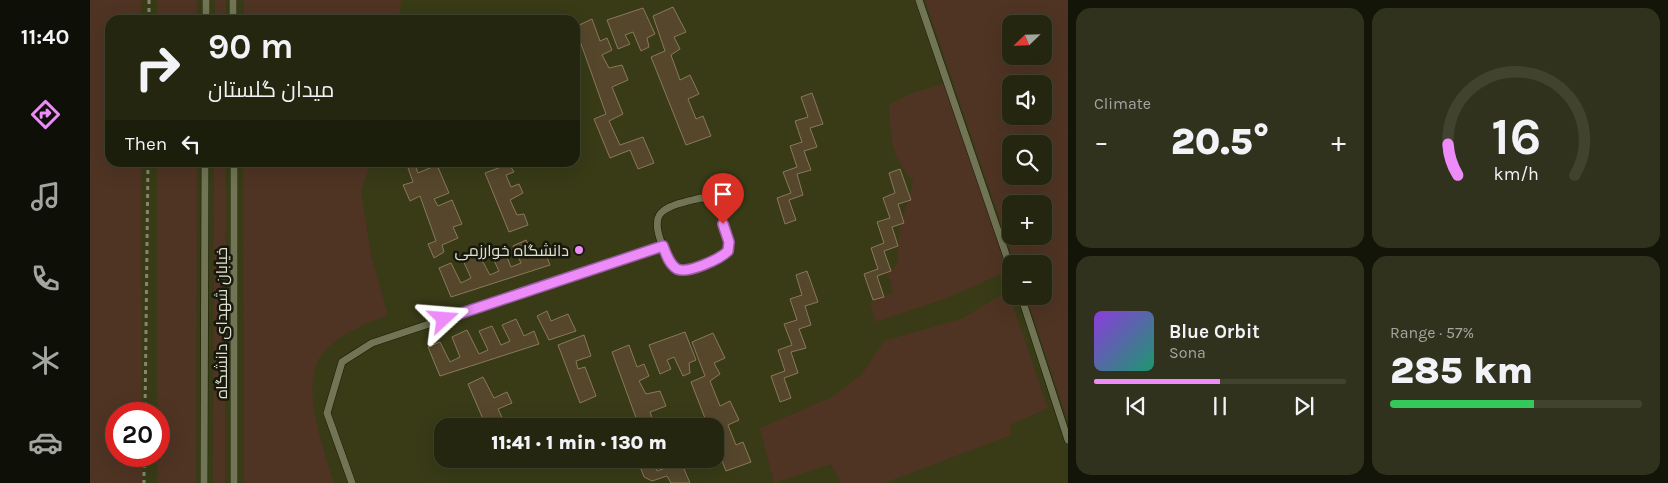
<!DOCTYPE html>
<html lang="en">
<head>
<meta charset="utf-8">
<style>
	:root { --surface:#242610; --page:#30321e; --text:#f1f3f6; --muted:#a3a59f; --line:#414330; --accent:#ed8cf9 }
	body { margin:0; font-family:Karla,Cairo,sans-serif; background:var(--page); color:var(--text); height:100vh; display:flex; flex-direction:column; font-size:19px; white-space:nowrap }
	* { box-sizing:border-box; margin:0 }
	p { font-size:16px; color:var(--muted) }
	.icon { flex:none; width:28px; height:28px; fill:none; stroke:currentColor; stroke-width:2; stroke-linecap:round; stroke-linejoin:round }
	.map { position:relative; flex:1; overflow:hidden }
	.sheet { display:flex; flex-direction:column; gap:8px; padding:8px; background:#141509; width:600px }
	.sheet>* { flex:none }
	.top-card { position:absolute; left:15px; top:15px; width:475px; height:152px; border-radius:15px; box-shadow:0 5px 20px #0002,0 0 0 1px var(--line); background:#242610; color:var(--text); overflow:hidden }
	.needle { width:32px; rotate:247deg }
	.controls { position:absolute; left:912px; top:15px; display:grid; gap:10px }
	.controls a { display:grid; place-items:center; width:50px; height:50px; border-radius:10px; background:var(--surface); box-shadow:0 5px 20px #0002,0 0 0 1px var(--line); font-size:25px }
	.speed { position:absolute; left:15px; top:402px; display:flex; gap:10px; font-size:25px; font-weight:700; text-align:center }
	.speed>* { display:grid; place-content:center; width:65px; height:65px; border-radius:50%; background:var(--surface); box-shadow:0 5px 20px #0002,0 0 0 1px var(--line); line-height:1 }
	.speed .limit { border:8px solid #d22; background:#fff; color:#111 }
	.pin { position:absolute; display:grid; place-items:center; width:42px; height:42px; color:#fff; margin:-51px -21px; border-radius:50% 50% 50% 0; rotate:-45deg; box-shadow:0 0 5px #0007 }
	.pin .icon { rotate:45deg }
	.me { position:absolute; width:55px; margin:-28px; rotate:71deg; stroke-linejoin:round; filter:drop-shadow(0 0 4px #0008) }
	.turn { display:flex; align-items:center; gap:18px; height:105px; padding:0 20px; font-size:22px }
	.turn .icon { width:65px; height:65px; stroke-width:2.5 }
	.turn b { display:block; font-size:35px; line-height:42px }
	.then { display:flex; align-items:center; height:48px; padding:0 20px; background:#0003; gap:10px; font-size:19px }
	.big { font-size:38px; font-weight:800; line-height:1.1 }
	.sheet .widget { flex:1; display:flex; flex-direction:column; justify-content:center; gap:8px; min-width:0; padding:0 18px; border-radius:15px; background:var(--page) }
	.sheet .dial { align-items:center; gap:0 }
	.dial svg { height:130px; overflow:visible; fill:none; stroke:var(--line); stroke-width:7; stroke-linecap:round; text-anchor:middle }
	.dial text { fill:var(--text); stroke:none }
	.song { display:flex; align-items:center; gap:15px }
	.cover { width:60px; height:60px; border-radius:8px; background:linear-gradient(135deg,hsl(270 70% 55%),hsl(160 70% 35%)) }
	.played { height:5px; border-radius:2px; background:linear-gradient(90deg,var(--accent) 50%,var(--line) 50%) }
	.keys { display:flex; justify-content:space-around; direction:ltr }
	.heat { display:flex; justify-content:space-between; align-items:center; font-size:28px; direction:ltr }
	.charge { height:8px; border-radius:4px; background:linear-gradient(90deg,#34c759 57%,var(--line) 0) }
	.sheet .tiles { flex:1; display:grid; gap:8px; grid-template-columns:repeat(2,1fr) }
	.trip { position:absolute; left:344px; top:418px; width:290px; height:50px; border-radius:15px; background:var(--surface); box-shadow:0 5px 20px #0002,0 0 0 1px var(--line); font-weight:800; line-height:50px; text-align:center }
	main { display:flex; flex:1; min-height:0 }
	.tab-bar { display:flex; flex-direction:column; width:90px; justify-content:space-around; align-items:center; background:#0e0f06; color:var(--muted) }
	.tab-bar .icon { width:35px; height:35px }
	.tab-bar .selected { color:var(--accent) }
	.tab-bar b { font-size:22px; color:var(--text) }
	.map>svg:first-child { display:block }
	.built { fill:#383b16; fill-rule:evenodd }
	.green { fill:#4f3423; fill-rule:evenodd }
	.building { fill:#56472c; stroke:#89795c }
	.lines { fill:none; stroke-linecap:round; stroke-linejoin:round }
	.service-casing { stroke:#181a00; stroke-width:8 }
	.path { stroke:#84866f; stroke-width:3; stroke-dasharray:4 4; stroke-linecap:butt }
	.service { stroke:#717555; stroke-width:7 }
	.route-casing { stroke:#9a5ba2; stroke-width:12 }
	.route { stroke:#ed8cf9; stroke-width:9 }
	.poi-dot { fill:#ed8cf9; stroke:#18190c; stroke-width:2 }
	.labels { text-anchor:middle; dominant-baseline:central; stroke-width:5; stroke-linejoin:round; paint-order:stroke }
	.poi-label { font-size:16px; fill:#dfe1d0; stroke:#18190c; text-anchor:end }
	.street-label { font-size:16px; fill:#dfe1d0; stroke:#18190c }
</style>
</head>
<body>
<main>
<nav class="tab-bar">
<b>11:40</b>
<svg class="icon selected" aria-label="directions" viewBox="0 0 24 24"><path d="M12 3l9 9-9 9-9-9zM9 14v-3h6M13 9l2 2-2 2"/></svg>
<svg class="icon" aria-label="music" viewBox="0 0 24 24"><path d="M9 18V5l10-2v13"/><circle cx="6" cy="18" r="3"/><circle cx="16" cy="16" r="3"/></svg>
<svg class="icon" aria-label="phone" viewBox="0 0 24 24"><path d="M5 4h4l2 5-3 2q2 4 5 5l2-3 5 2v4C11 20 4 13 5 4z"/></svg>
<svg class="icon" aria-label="climate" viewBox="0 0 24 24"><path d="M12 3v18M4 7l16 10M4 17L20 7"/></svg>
<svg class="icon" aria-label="car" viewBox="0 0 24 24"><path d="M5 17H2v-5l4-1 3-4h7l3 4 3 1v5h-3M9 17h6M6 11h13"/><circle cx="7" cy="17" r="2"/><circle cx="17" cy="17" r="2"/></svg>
</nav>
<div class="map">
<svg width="978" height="483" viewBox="0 0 978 483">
	<rect width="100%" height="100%" fill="#303215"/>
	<path class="built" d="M0,0H978V483H0ZM20,20H485V162H20ZM921,24H954V56H921ZM921,84H954V116H921ZM921,144H954V176H921ZM921,204H954V236H921ZM921,264H954V296H921ZM26,414H69V456H26ZM352,426H625V459H352Z"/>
	<g class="green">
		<polygon points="0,0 51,0 51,20 20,20 20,162 51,163 52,414 26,414 26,456 52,456 53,483 0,483"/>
		<rect x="67" y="0" width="40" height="20"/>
		<rect x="125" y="0" width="11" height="20"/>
		<polygon points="154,0 311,0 309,20 154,20"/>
		<path d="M835,0H978V422L936,296H954V264H925ZM921,24H954V56H921ZM921,84H954V116H921ZM921,144H954V176H921ZM921,204H954V236H921Z"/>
		<path d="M856,83L921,270L857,298L786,322L780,303L803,292L798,274L808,264C808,248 808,231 813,216C817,203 821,194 823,181C799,153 801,138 799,104L825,92Z"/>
		<polygon points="67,163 107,163 106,483 67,483"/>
		<polygon points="136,163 135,483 123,483 124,163"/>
		<path d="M153,163H281L271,191L281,255L298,315C275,324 249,334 233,353C208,383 234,450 244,483H154Z"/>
		<polygon points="918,291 958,408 920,425 921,435 795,483 751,483 741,464 684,483 670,428 742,397 772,374 794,341 871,319"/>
	</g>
	<g class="building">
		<polygon points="583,7 596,32 584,37 590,49 581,55 590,80 600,75 609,94 598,99 606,119 613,116 621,136 596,145 561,57 575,51 563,16"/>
		<polygon points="553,8 565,34 557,38 559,47 551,51 543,32 535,35 540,44 528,49 517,20"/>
		<polygon points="502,19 510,41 517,38 522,50 512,55 519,68 532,65 538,80 522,87 533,114 519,121 530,145 553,137 564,163 548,169 540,150 520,158 504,119 516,114 485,27"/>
		<polygon points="722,93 733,124 720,128 727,147 714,151 721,170 707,174 713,195 699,200 706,220 695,224 687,198 701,193 693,172 707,167 700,146 712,142 705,121 718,117 711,97"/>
		<polygon points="324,162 328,173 347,165 359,193 344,199 348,206 362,200 372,224 363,227 368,238 352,245 354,252 344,258 338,244 346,241 330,196 320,201 313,185 323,182 317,165"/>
		<polygon points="419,164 424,172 416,175 421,187 429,184 433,193 420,200 427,215 434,214 438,225 419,232 395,173"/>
		<polygon points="810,169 821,200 808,204 814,223 802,227 808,246 794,251 801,271 787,276 794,297 783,300 774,274 788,269 781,248 794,243 787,222 800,218 793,198 805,193 799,173"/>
		<polygon points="436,240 444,257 455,252 460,265 361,297 349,268 361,263 371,283 381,278 372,258 387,251 400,275 409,271 400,252 413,247 421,267 431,263 423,246"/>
		<polygon points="717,271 728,302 715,306 721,325 709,329 716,348 701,352 708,373 694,378 701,398 690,402 681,376 695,371 688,350 702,345 694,324 707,320 700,299 712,295 706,275"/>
		<polygon points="457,311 461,321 478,314 486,331 459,340 447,316"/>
		<polygon points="426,319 434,336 444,331 449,344 350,376 338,347 350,342 360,362 370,357 362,337 377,330 389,354 398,350 389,331 402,326 411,345 420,341 412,325"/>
		<polygon points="595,332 606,360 599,363 600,373 593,376 584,357 577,360 581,369 570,374 559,345"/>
		<polygon points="623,333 635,358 624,363 630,374 620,381 630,406 640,401 649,420 638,425 646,445 653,442 661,462 636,471 625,443 625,426 618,426 601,382 615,376 602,342"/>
		<polygon points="494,335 501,356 486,361 488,369 495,367 506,396 490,403 468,345"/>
		<polygon points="539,345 547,367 554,364 559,376 549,381 556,394 570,391 576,406 560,412 565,426 549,426 522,352"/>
		<polygon points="393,377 404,398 417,392 422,403 408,409 416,426 396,426 378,384"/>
		<polygon points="547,459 562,459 567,471 591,462 600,483 581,483 577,476 562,481 554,477"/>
	</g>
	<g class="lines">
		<g class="service-casing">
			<g id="service">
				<polyline points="143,0 143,20"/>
				<polyline points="829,0 921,269"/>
				<polyline points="116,20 116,0"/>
				<path d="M611,198L620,199C631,211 639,235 638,251C626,262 604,271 588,269C577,261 560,225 571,213C579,204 600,201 611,198Z"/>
				<polyline points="931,296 978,440"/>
				<polyline points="114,483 115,162"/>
				<polyline points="144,483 144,162"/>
				<polyline points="262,483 237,413 252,362 282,343 573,246"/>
			</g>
		</g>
		<g class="path">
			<polyline points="59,0 59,20"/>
			<polyline points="55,414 58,162"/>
			<polyline points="54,456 54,483"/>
		</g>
		<use href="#service" class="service"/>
	</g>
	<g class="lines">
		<g class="route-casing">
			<path id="route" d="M354,319L573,246C576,254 579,264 587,269C598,274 630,259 638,251L639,242L633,224"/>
		</g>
		<use href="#route" class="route"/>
	</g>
	<circle class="poi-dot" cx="489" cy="250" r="5"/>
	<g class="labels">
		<g class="poi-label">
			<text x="479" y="250">دانشگاه خوارزمی</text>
		</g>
		<g class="street-label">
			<text transform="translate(131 323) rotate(-90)">خیابان شهدای دانشگاه</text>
		</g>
	</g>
</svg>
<div class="controls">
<a><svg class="needle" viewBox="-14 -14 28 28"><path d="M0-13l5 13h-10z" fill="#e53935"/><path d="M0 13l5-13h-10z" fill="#a3a59f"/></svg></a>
<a><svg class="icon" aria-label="sound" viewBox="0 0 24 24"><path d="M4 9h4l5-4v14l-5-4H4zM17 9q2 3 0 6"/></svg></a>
<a><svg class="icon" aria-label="search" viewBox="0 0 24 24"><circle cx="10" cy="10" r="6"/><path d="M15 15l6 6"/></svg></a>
<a>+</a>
<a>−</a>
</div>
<div class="speed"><div class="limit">20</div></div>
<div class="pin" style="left:633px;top:224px;background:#d93025"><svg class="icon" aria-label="arrive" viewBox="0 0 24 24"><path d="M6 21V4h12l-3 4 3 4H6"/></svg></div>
<svg class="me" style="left:354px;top:319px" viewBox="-20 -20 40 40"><path d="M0-17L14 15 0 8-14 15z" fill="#ed8cf9" stroke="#fff" stroke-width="4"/></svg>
<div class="trip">11:41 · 1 min · 130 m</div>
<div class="top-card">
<div class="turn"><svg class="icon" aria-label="right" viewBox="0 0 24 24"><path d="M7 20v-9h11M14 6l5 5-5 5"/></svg><div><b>90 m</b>میدان گلستان</div></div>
<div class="then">Then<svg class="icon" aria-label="left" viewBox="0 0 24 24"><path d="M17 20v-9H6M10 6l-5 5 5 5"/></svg></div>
</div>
</div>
<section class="sheet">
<div class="tiles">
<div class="widget"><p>Climate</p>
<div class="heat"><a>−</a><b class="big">20.5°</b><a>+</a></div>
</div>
<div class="widget dial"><svg viewBox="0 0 100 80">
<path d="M14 69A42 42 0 1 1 86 69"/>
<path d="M14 69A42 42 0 0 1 8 50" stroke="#ed8cf9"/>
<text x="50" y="56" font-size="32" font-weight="700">16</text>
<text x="50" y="72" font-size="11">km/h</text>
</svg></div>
<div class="widget">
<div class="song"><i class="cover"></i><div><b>Blue Orbit</b><p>Sona</p></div></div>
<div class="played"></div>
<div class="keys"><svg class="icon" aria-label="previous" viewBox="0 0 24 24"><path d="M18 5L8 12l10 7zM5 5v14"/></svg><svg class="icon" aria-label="pause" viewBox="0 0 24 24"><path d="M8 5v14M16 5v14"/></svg><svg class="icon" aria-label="next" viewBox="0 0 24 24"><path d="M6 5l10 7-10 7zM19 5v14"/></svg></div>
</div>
<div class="widget"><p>Range · 57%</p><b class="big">285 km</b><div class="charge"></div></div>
</div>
</section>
</main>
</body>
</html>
